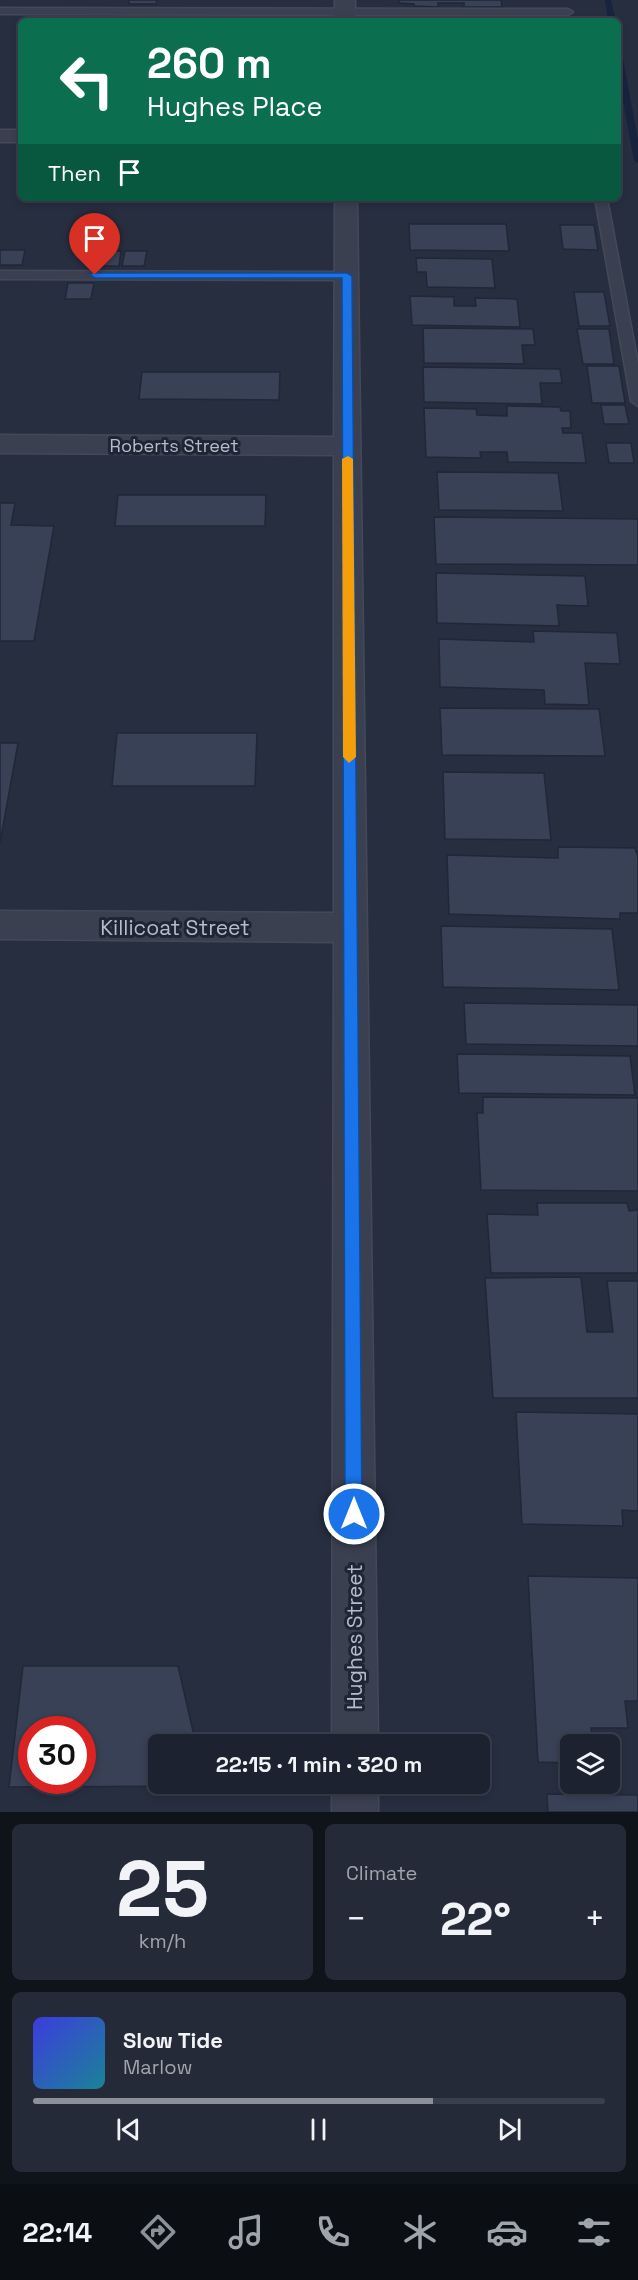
<!DOCTYPE html>
<html lang="en">
<head>
<meta charset="utf-8">
<style>
	:root { --surface:#1c2230; --page:#252a38; --text:#f1f3f6; --muted:#a0a4ab; --line:#3a3f4c; --accent:#8c9099 }
	body { margin:0; font-family:"Space Grotesk",sans-serif; background:var(--page); color:var(--text); height:100vh; display:flex; flex-direction:column; font-size:22px; white-space:nowrap }
	* { box-sizing:border-box; margin:0 }
	p { font-size:20px; color:var(--muted) }
	.icon { flex:none; width:33px; height:33px; fill:none; stroke:currentColor; stroke-width:2; stroke-linecap:round; stroke-linejoin:round }
	.map { position:relative; height:1812px; overflow:hidden }
	.drawer { display:flex; flex-direction:column; gap:12px; padding:12px; background:#0f131a; flex:1 }
	.drawer>* { flex:none }
	.top-card { position:absolute; left:18px; top:18px; width:603px; height:183px; border-radius:9px; box-shadow:0 3px 9px #0003,0 0 0 2px var(--line); background:#0b6e4f; color:#fff; overflow:hidden }
	.fabs { position:absolute; left:560px; top:1734px; display:grid; gap:12px }
	.fabs a { display:grid; place-items:center; width:60px; height:60px; border-radius:9px; background:var(--surface); box-shadow:0 3px 9px #0003,0 0 0 2px var(--line); font-size:30px }
	.speed { position:absolute; left:18px; top:1716px; display:flex; gap:12px; font-size:30px; font-weight:700; text-align:center }
	.speed>* { display:grid; place-content:center; width:78px; height:78px; border-radius:50%; background:var(--surface); box-shadow:0 3px 9px #0003,0 0 0 2px var(--line); line-height:1 }
	.speed .limit { border:9px solid #d22; background:#fff; color:#111 }
	.pin { position:absolute; display:grid; place-items:center; width:51px; height:51px; color:#fff; margin:-62px -26px; border-radius:50% 50% 50% 0; rotate:-45deg; box-shadow:0 0 6px #0007 }
	.pin .icon { rotate:45deg }
	.me { position:absolute; width:66px; margin:-33px; rotate:0deg; stroke-linejoin:round; filter:drop-shadow(0 0 4px #0008) }
	.turn { display:flex; align-items:center; gap:21px; height:126px; padding:0 30px; font-size:27px }
	.turn .icon { width:78px; height:78px; stroke-width:2.5 }
	.turn b { display:block; font-size:42px; line-height:51px }
	.then { display:flex; align-items:center; height:57px; padding:0 30px; background:#0003; gap:12px; font-size:22px }
	.big { font-size:45px; font-weight:800; line-height:1.1 }
	.drawer .tile { flex:1; display:flex; flex-direction:column; justify-content:center; gap:9px; min-width:0; padding:0 21px; border-radius:9px; background:var(--page) }
	.drawer .dial { align-items:center; gap:0 }
	.dial b { font-size:78px; line-height:1 }
	.song { display:flex; align-items:center; gap:18px }
	.cover { width:72px; height:72px; border-radius:9px; background:linear-gradient(135deg,hsl(240 70% 55%),hsl(190 70% 35%)) }
	.played { height:6px; border-radius:3px; background:linear-gradient(90deg,var(--accent) 70%,var(--line) 70%) }
	.keys { display:flex; justify-content:space-around; direction:ltr }
	.heat { display:flex; justify-content:space-between; align-items:center; font-size:33px; direction:ltr }
	.drawer .tiles { flex:1; display:grid; gap:12px; grid-template-columns:1fr 1fr }
	.tile:last-child { grid-column:span 2 }
	.trip { position:absolute; left:148px; top:1734px; width:342px; height:60px; border-radius:9px; background:var(--surface); box-shadow:0 3px 9px #0003,0 0 0 2px var(--line); font-weight:800; line-height:60px; text-align:center }
	.dock { display:flex; height:96px; justify-content:space-around; align-items:center; background:#0b0e13; color:var(--muted) }
	.dock .icon { width:42px; height:42px }
	.dock .selected { color:var(--accent) }
	.dock b { font-size:27px; color:var(--text) }
	.map>svg:first-child { display:block }
	.lines { fill:none; stroke-linecap:round; stroke-linejoin:round }
	.stream { fill:#18243e; fill-rule:evenodd }
	.building { fill:#384156; stroke:#212737; stroke-width:1.5; fill-rule:evenodd }
	.lane-casing { stroke:#434959; stroke-width:3 }
	.street-casing { stroke:#434959; stroke-width:3 }
	.lane { fill:#3a4050; fill-rule:evenodd }
	.street { fill:#3a4050; fill-rule:evenodd }
	.route { fill:#1a73e8; stroke:#114b97; stroke-width:1.5 }
	.slow { fill:#f59e0b }
	.labels { text-anchor:middle; dominant-baseline:central; stroke-width:6; stroke-linejoin:round; paint-order:stroke }
	.far-street-label { font-size:18px; fill:#b6bcca; stroke:#1f2535 }
	.street-label { font-size:21px; fill:#b6bcca; stroke:#1f2535 }
</style>
</head>
<body>
<div class="map">
<svg width="638" height="1812" viewBox="0 0 638 1812">
	<rect width="100%" height="100%" fill="#262e40"/>
	<g class="lines">
		<g class="stream">
			<polygon points="605,0 611,0 616,21 608,21"/>
			<polygon points="618,52 622,54 638,140 638,163 634,161 618,74"/>
		</g>
	</g>
	<g class="building">
		<polygon points="129,0 157,0 156,4 129,4"/>
		<polygon points="399,0 501,0 502,7 464,7 464,3 438,3 438,7 414,6 414,4 399,3"/>
		<polygon points="61,16 82,16 81,21 59,21"/>
		<polygon points="400,18 493,18 494,21 400,21"/>
		<polygon points="409,224 506,224 509,251 410,250"/>
		<polygon points="560,225 594,225 598,250 563,249"/>
		<polygon points="0,250 25,250 22,265 0,265"/>
		<polygon points="99,251 121,251 119,266 97,266"/>
		<polygon points="125,251 147,251 144,266 122,266"/>
		<polygon points="416,258 492,259 495,288 427,287 426,272 417,272"/>
		<polygon points="68,283 94,283 91,299 65,299"/>
		<polygon points="574,292 604,292 610,326 579,326"/>
		<polygon points="410,296 454,297 454,306 476,306 475,298 517,299 520,327 412,325"/>
		<polygon points="423,328 533,329 535,345 522,345 524,364 424,363"/>
		<polygon points="577,329 609,329 614,364 583,364"/>
		<polygon points="587,366 619,366 625,403 592,403"/>
		<polygon points="423,367 560,369 562,383 540,383 542,404 424,402"/>
		<polygon points="142,372 280,372 279,400 139,399"/>
		<polygon points="601,405 625,405 629,424 604,424"/>
		<polygon points="507,406 560,407 561,411 570,411 571,428 562,428 563,433 582,433 586,463 508,462 507,452 480,452 481,458 426,457 424,408 476,409 477,415 507,416"/>
		<polygon points="606,443 631,443 634,463 609,463"/>
		<polygon points="437,472 558,473 563,511 439,510"/>
		<polygon points="118,495 266,495 265,526 115,526"/>
		<polygon points="0,503 15,503 11,525 54,526 34,641 0,641"/>
		<polygon points="434,517 638,519 638,565 436,564"/>
		<polygon points="436,573 585,576 588,606 557,605 559,626 437,623"/>
		<polygon points="533,631 617,633 620,664 585,663 589,705 545,704 544,690 440,687 439,639 534,642"/>
		<polygon points="440,708 599,709 605,756 442,755"/>
		<polygon points="117,733 257,733 255,786 112,786"/>
		<polygon points="0,743 18,743 0,843"/>
		<polygon points="443,772 544,773 551,840 445,839"/>
		<polygon points="558,847 635,848 638,857 638,913 620,913 620,919 449,914 447,855 558,858"/>
		<polygon points="441,926 612,929 619,990 443,987"/>
		<polygon points="464,1003 638,1005 638,1046 466,1044"/>
		<polygon points="457,1054 630,1056 635,1095 459,1093"/>
		<polygon points="483,1097 638,1098 638,1191 481,1190 477,1113 483,1113"/>
		<polygon points="537,1203 627,1203 629,1211 638,1210 638,1273 491,1273 487,1214 538,1215"/>
		<polygon points="581,1277 587,1332 613,1332 607,1281 638,1281 638,1398 493,1398 485,1278"/>
		<polygon points="516,1412 638,1414 638,1511 622,1510 623,1526 522,1524"/>
		<polygon points="528,1576 638,1578 638,1701 625,1701 628,1728 591,1728 593,1744 570,1744 570,1763 538,1762"/>
		<path d="M23,1666H178L196,1744H159V1784H205V1786L9,1787ZM32,1730H82V1780H32Z"/>
		<polygon points="547,1794 638,1795 638,1812 548,1812"/>
	</g>
	<g class="lines">
		<g class="lane-casing">
			<g id="lane">
				<polygon points="0,8 568,9 573,12 568,15 0,14"/>
				<polygon points="595,198 607,198 638,364 638,406 631,401"/>
				<polygon points="0,271 347,272 353,276 347,280 0,279"/>
			</g>
		</g>
		<g class="street-casing">
			<g id="street">
				<rect x="335" y="0" width="20" height="21"/>
				<rect x="0" y="130" width="21" height="12"/>
				<polygon points="335,198 357,198 378,1744 332,1744 334,942 0,939 0,911 334,913 334,455 0,453 0,435 334,437"/>
				<rect x="332" y="1784" width="46" height="28"/>
			</g>
		</g>
		<use href="#lane" class="lane"/>
		<use href="#street" class="street"/>
	</g>
	<polygon class="route" points="92,273 347,273 352,276 362,1514 360,1521 354,1523 348,1521 345,1514 342,278 95,278 90,275"/>
	<polygon class="slow" points="348,456 353,459 356,757 349,763 343,757 342,459"/>
	<g class="labels">
		<g class="far-street-label">
			<text x="174" y="445">Roberts Street</text>
		</g>
		<g class="street-label">
			<text x="175" y="927">Killicoat Street</text>
			<text transform="translate(354 1637) rotate(-90)">Hughes Street</text>
		</g>
	</g>
</svg>
<div class="fabs">
<a><svg class="icon" aria-label="layers" viewBox="0 0 24 24"><path d="M12 4l9 5-9 5-9-5zM3 14l9 5 9-5"/></svg></a>
</div>
<div class="speed"><div class="limit">30</div></div>
<div class="pin" style="left:95px;top:275px;background:#d93025"><svg class="icon" aria-label="arrive" viewBox="0 0 24 24"><path d="M6 21V4h12l-3 4 3 4H6"/></svg></div>
<svg class="me" style="left:354px;top:1514px" viewBox="-20 -20 40 40"><circle r="17" fill="#1a73e8" stroke="#fff" stroke-width="3"/><path d="M0-11L8 9 0 5-8 9z" fill="#fff"/></svg>
<div class="trip">22:15 · 1 min · 320 m</div>
<div class="top-card">
<div class="turn"><svg class="icon" aria-label="left" viewBox="0 0 24 24"><path d="M17 20v-9H6M10 6l-5 5 5 5"/></svg><div><b>260 m</b>Hughes Place</div></div>
<div class="then">Then<svg class="icon" aria-label="arrive" viewBox="0 0 24 24"><path d="M6 21V4h12l-3 4 3 4H6"/></svg></div>
</div>
</div>
<section class="drawer">
<div class="tiles">
<div class="tile dial"><b>25</b><p>km/h</p></div>
<div class="tile"><p>Climate</p>
<div class="heat"><a>−</a><b class="big">22°</b><a>+</a></div>
</div>
<div class="tile">
<div class="song"><i class="cover"></i><div><b>Slow Tide</b><p>Marlow</p></div></div>
<div class="played"></div>
<div class="keys"><svg class="icon" aria-label="previous" viewBox="0 0 24 24"><path d="M18 5L8 12l10 7zM5 5v14"/></svg><svg class="icon" aria-label="pause" viewBox="0 0 24 24"><path d="M8 5v14M16 5v14"/></svg><svg class="icon" aria-label="next" viewBox="0 0 24 24"><path d="M6 5l10 7-10 7zM19 5v14"/></svg></div>
</div>
</div>
</section>
<nav class="dock">
<b>22:14</b>
<svg class="icon selected" aria-label="directions" viewBox="0 0 24 24"><path d="M12 3l9 9-9 9-9-9zM9 14v-3h6M13 9l2 2-2 2"/></svg>
<svg class="icon" aria-label="music" viewBox="0 0 24 24"><path d="M9 18V5l10-2v13"/><circle cx="6" cy="18" r="3"/><circle cx="16" cy="16" r="3"/></svg>
<svg class="icon" aria-label="phone" viewBox="0 0 24 24"><path d="M5 4h4l2 5-3 2q2 4 5 5l2-3 5 2v4C11 20 4 13 5 4z"/></svg>
<svg class="icon" aria-label="climate" viewBox="0 0 24 24"><path d="M12 3v18M4 7l16 10M4 17L20 7"/></svg>
<svg class="icon" aria-label="car" viewBox="0 0 24 24"><path d="M5 17H2v-5l4-1 3-4h7l3 4 3 1v5h-3M9 17h6M6 11h13"/><circle cx="7" cy="17" r="2"/><circle cx="17" cy="17" r="2"/></svg>
<svg class="icon" aria-label="filters" viewBox="0 0 24 24"><path d="M4 7h16M4 17h16"/><circle cx="9" cy="7" r="2"/><circle cx="15" cy="17" r="2"/></svg>
</nav>
</body>
</html>
